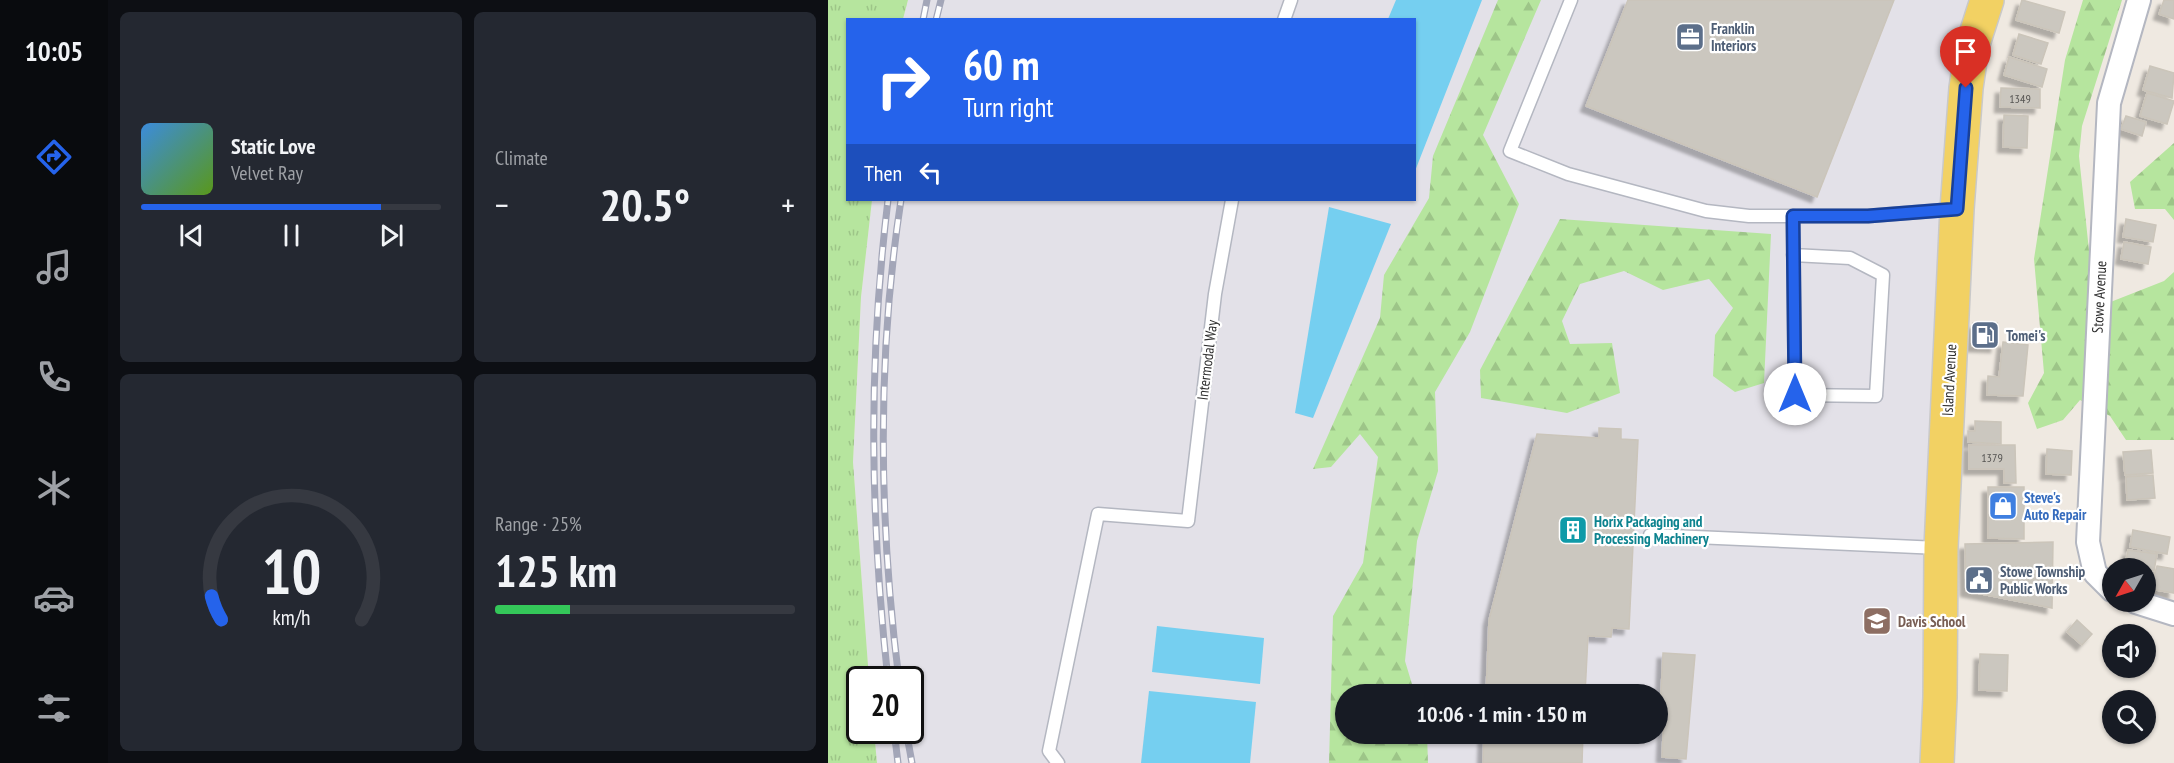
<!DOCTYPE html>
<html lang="en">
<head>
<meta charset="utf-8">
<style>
	:root { --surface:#171b24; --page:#242831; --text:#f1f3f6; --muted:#9ea1a6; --line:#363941; --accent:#2563eb }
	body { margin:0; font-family:"PT Sans Narrow",sans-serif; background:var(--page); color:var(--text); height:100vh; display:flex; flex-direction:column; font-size:22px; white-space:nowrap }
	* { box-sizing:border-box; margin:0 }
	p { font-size:20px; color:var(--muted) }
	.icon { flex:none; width:33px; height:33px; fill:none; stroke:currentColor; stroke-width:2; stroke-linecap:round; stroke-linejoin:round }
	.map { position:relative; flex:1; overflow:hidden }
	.details { display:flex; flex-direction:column; gap:12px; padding:12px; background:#0d0f14; width:720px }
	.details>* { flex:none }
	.guide { position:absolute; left:18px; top:18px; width:570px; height:183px; border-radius:0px; box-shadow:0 2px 4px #0004; background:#2563eb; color:#fff; overflow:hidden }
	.needle { width:39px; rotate:231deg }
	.buttons { position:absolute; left:1274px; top:558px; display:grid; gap:12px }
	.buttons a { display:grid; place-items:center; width:54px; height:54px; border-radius:50%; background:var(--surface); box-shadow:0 2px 4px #0004; font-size:30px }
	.speed { position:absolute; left:18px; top:666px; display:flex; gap:12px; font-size:30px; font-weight:700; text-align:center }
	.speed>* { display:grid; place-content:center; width:78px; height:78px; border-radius:50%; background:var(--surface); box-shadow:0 2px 4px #0004; line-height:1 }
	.speed .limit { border:3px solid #111; border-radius:9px; background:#fff; color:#111 }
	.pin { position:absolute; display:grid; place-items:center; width:51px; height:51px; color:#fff; margin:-62px -26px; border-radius:50% 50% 50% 0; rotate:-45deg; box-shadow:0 0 6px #0007 }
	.pin .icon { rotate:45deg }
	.me { position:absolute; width:66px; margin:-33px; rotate:0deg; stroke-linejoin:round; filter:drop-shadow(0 0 4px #0008) }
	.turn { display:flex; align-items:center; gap:21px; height:126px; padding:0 18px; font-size:27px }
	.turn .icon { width:78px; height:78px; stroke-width:2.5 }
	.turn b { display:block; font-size:42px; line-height:51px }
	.then { display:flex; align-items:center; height:57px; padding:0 18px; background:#0003; gap:12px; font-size:22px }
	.big { font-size:45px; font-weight:600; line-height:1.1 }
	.details .card { flex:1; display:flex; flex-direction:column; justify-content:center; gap:9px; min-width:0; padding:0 21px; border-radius:9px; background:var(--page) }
	.details .dial { align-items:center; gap:0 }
	.dial svg { height:156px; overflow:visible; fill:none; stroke:var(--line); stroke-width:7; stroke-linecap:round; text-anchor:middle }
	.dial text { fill:var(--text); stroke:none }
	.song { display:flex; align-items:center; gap:18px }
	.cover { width:72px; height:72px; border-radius:9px; background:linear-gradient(135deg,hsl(210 70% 55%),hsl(90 70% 35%)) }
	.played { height:6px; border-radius:3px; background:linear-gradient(90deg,var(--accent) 80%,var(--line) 80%) }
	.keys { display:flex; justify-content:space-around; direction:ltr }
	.heat { display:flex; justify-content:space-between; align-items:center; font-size:33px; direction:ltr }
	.charge { height:9px; border-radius:4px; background:linear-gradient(90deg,#34c759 25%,var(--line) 0) }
	.details .tiles { flex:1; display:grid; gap:12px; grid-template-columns:repeat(2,1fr) }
	.trip { position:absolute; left:507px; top:684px; width:333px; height:60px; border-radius:30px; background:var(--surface); box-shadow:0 2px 4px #0004; font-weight:600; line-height:60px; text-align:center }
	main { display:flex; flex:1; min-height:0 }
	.tabs { display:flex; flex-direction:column; width:108px; justify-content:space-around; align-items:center; background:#090b0e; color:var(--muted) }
	.tabs .icon { width:42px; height:42px }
	.tabs .active { color:var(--accent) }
	.tabs b { font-size:27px; color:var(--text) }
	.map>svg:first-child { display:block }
	.industrial { fill:#e3e1e8; fill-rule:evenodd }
	.grass { fill:url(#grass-tufts) }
	.forest { fill:url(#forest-firs) }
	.water { fill:#75cff0 }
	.building { fill:#cbc7bf; stroke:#cbc5ba; stroke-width:1.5; filter:url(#shadow) }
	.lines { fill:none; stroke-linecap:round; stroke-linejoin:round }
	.service-casing { stroke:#b4b7c1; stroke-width:15 }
	.minor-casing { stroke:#b4b7c1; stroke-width:26 }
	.primary-casing { stroke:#c9c9c9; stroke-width:36 }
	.service { stroke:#fff; stroke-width:12 }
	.minor { stroke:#fff; stroke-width:22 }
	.primary { stroke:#f2d163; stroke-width:33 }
	.rail-casing { stroke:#a3a6b8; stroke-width:7 }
	.rail { stroke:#fff; stroke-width:4.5; stroke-dasharray:14; stroke-linecap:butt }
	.route-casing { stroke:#184099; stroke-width:15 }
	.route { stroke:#2563eb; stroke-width:10 }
	.labels { text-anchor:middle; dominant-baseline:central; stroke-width:4.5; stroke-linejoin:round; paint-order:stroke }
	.number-label { font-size:12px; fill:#555452 }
	.service-label { font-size:15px; font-weight:bold; fill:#4e5e75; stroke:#fff; text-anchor:start }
	.street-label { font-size:15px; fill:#2e2e2e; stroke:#fff }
	.shop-label { font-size:15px; font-weight:bold; fill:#366cbe; stroke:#fff; text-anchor:start }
	.culture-label { font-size:15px; font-weight:bold; fill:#0d838f; stroke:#fff; text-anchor:start }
	.education-label { font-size:15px; font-weight:bold; fill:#785e54; stroke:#fff; text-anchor:start }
</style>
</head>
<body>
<main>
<nav class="tabs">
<b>10:05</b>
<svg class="icon active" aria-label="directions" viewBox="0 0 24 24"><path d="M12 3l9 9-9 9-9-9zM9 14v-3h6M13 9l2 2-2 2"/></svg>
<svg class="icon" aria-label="music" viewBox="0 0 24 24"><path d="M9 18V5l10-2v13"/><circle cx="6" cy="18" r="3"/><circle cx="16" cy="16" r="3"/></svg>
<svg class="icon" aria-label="phone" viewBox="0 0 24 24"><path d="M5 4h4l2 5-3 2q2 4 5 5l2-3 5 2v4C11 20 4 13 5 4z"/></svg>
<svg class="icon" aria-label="climate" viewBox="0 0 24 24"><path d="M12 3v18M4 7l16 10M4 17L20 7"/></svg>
<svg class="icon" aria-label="car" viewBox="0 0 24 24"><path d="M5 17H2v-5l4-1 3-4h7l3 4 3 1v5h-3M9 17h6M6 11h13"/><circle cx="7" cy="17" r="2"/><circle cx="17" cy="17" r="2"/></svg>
<svg class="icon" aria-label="filters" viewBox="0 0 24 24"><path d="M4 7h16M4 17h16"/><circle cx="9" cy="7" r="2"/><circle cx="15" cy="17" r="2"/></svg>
</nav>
<section class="details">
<div class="tiles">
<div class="card">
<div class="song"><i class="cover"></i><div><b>Static Love</b><p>Velvet Ray</p></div></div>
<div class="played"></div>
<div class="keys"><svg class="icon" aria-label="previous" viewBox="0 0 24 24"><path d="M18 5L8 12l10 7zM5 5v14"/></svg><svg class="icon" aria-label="pause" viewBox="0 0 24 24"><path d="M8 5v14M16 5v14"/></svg><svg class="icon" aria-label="next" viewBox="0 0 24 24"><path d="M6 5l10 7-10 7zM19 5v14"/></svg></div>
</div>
<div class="card"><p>Climate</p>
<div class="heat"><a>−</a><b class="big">20.5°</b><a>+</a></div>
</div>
<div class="card dial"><svg viewBox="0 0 100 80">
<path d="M14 69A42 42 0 1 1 86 69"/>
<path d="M14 69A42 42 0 0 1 9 57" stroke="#2563eb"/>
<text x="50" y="56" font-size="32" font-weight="700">10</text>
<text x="50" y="72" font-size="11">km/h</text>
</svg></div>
<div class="card"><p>Range · 25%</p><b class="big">125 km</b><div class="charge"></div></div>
</div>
</section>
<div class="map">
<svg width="1346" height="763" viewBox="0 0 1346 763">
	<defs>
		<pattern id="grass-tufts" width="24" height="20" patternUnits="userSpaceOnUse" patternTransform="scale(1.5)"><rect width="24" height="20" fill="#b6e59e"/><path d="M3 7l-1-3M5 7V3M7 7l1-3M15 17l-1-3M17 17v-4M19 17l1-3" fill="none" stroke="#9dc588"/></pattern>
		<pattern id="forest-firs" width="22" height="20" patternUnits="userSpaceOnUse" patternTransform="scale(1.5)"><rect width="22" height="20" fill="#b6e59e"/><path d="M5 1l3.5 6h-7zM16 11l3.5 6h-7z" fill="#9dc588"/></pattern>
		<filter id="shadow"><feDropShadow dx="-5.5" dy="5.5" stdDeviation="1.5" flood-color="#0004"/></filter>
	</defs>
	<rect width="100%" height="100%" fill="#efe9e1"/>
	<path class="industrial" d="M80,0H1159L1109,763H49L46,731L82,730V680H41L25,462L33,297L44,200H586V20L75,19ZM518,694H830V734H518Z"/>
	<polygon class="grass" points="0,0 80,0 75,19 20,20 20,200 44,200 33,297 25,462 41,679 32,680 32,730 46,731 49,763 0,763"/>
	<g class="forest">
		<polygon points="670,0 713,0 655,135 691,204 642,332 607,392 610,471 589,541 577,661 587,694 518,694 518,734 599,734 600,763 501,763 505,616 535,563 550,457 532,434 503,467 485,469 552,318 556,275 601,198 605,156"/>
		<polygon points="1255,0 1294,0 1254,126 1251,156 1264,279 1280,303 1336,281 1346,272 1346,440 1298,440 1282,416 1252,400 1235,420 1209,429 1200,403 1216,373 1206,259 1237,60"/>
		<polygon points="1346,143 1346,220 1337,209 1307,209 1302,182"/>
		<polygon points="732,219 943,234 936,383 907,392 885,376 887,335 905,308 881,279 835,290 796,271 752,284 734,321 742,344 784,343 792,393 739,413 653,398 652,370"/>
	</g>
	<g class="water">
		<polygon points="568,0 654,0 587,171 586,20 560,19"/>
		<polygon points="501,207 563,224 485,418 467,413"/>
		<polygon points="329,626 436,638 432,684 324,672"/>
		<polygon points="321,691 428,702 422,763 313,763"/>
	</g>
	<g class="building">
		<polygon points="800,0 1066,0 989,197 758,106"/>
		<polygon points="1194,0 1237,12 1231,33 1188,20"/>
		<polygon points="1336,0 1346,0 1346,19 1331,14"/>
		<polygon points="1191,34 1220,43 1213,64 1185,55"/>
		<polygon points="1181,57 1219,69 1214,87 1176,75"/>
		<polygon points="1322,66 1346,73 1344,98 1315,90"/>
		<polygon points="1173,88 1212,89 1212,108 1172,107"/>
		<polygon points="1319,93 1346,101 1339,124 1312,116"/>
		<polygon points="1176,115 1200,116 1199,148 1175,147"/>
		<polygon points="1298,116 1318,122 1314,136 1293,129"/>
		<polygon points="1298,219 1328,225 1325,242 1295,237"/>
		<polygon points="1296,242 1323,247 1320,264 1293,259"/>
		<polygon points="1145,323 1169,323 1168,347 1144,346"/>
		<polygon points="1175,342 1200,345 1195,396 1159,395 1160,376 1171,377"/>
		<polygon points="1147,421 1173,422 1173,444 1140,442 1140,431 1147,431"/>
		<polygon points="771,428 793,429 793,439 810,440 801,629 784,628 783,637 760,636 757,694 658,694 661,620 709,434 771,438"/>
		<polygon points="1141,445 1187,445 1188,483 1176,483 1176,469 1141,469"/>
		<polygon points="1219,449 1244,451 1243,475 1218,474"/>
		<polygon points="1323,450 1325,473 1297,475 1295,452"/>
		<polygon points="1325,475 1327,498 1299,500 1298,477"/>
		<polygon points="1160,487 1196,487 1196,539 1160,538"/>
		<polygon points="1305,530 1342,537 1339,554 1302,547"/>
		<polygon points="1225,542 1224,608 1138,591 1137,544"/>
		<polygon points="1300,550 1329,554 1326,571 1297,566"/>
		<polygon points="1329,566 1346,569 1346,593 1322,589"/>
		<polygon points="1249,620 1264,634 1254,645 1239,632"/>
		<polygon points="835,653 867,655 858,759 834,757 836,714 832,714"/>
		<polygon points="1152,654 1180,655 1179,691 1151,690"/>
		<polygon points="656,734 755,734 754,763 655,763"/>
	</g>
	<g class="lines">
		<g class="service-casing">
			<g id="service">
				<polyline points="743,0 682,151 740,174 878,211 921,216 1040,216 1128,209"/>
				<polyline points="456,20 463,0"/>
				<polyline points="965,216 967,395 1048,396 1055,275 1022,258 965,255"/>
				<polyline points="822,535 1111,548"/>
				<polyline points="230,763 221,751 270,514 360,521 387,294 404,200"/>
			</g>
		</g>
		<g class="minor-casing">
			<g id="minor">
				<polyline points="1284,590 1267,573 1260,542 1281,103 1311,0"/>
				<polyline points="1308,602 1346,614"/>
			</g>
		</g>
		<g class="primary-casing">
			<polyline id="primary" points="1109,763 1112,697 1113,548 1129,209 1138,88 1144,47 1159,0"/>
		</g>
		<use href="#service" class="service"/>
		<use href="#minor" class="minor"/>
		<use href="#primary" class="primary"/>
		<g class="rail-casing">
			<g id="rail">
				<polyline points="95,20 99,0"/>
				<polyline points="108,20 113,0"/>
				<path d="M60,680C42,515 40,364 60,200"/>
				<path d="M71,680C51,522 49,356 73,200"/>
				<polyline points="66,730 70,763"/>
				<polyline points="78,730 84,763"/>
			</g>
		</g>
		<use href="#rail" class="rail"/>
	</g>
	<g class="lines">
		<g class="route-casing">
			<polyline id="route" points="967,394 965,216 1040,216 1129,209 1138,88"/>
		</g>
		<use href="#route" class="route"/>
	</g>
	<defs>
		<g id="office-square" transform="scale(1.5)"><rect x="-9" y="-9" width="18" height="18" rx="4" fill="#5c6f8a" stroke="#fff"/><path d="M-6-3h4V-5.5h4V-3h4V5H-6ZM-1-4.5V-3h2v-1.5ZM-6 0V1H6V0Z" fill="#fff"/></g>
		<g id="fuel-square" transform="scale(1.5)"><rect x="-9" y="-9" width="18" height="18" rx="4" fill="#5c6f8a" stroke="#fff"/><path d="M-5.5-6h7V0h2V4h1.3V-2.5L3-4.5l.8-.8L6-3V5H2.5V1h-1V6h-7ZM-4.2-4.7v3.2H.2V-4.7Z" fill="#fff"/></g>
		<g id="shop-square" transform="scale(1.5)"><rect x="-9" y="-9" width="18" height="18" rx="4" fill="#3f7fe0" stroke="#fff"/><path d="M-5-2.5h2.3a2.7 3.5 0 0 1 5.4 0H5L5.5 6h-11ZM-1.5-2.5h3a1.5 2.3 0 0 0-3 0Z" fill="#fff"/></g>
		<g id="building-square" transform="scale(1.5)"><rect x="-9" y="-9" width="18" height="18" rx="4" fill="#0f9aa8" stroke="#fff"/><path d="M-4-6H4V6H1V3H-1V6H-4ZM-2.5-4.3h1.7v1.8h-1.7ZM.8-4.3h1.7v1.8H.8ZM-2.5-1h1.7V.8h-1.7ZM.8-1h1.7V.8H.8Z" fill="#fff"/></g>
		<g id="civic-square" transform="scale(1.5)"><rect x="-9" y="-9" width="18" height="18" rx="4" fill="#5c6f8a" stroke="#fff"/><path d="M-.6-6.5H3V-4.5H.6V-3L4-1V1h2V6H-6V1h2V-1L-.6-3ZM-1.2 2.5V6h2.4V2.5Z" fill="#fff"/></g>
		<g id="school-square" transform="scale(1.5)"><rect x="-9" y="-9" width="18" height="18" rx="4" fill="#8d6e63" stroke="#fff"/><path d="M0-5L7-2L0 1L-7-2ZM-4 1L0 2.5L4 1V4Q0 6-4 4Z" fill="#fff"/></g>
	</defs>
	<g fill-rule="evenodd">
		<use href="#office-square" x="862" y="37"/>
		<use href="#fuel-square" x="1157" y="335"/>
		<use href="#shop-square" x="1175" y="506"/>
		<use href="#building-square" x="745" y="530"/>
		<use href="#civic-square" x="1151" y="580"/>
		<use href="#school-square" x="1049" y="621"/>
	</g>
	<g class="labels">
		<g class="number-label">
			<text x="1192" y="98">1349</text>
			<text x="1164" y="457">1379</text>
		</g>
		<g class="service-label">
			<text x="883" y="28">Franklin<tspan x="883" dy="17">Interiors</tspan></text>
			<text x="1178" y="335">Tomei's</text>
			<text x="1172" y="571">Stowe Township<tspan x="1172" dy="17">Public Works</tspan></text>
		</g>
		<g class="street-label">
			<text transform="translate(1271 297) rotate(-87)">Stowe Avenue</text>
			<text transform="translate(379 360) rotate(-83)">Intermodal Way</text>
			<text transform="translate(1121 380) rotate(-87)">Island Avenue</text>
		</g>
		<g class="shop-label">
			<text x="1196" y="497">Steve's<tspan x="1196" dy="17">Auto Repair</tspan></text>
		</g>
		<g class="culture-label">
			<text x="766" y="521">Horix Packaging and<tspan x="766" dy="17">Processing Machinery</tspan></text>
		</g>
		<g class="education-label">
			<text x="1070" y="621">Davis School</text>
		</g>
	</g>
</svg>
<div class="buttons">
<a><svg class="needle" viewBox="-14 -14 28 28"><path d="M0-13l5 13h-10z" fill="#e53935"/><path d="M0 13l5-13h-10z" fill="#9ea1a6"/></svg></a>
<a><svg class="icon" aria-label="sound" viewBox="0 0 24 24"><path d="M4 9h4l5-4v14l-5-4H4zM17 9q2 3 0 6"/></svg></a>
<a><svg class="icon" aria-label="search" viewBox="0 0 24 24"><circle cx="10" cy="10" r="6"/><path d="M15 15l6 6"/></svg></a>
</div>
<div class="speed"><div class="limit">20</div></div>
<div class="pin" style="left:1138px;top:88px;background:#d93025"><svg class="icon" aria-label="arrive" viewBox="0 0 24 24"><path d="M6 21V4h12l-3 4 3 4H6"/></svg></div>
<svg class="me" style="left:967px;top:394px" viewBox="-20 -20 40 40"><circle r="19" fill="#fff"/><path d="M0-13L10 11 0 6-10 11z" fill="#2563eb"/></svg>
<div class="trip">10:06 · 1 min · 150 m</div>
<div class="guide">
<div class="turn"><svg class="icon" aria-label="right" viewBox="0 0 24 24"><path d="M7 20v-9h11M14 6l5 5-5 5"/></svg><div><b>60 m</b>Turn right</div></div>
<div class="then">Then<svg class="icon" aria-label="left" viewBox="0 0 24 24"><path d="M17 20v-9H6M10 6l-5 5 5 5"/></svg></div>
</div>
</div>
</main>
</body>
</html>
